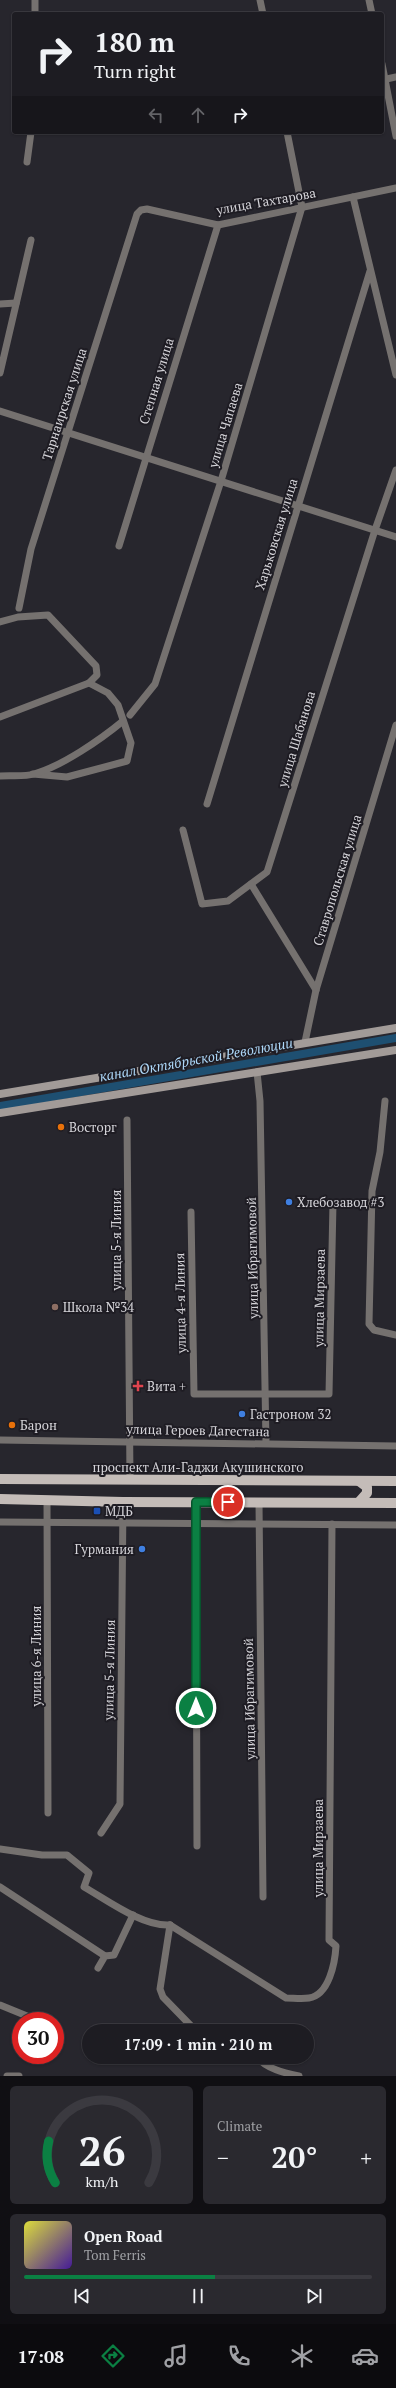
<!DOCTYPE html>
<html lang="en">
<head>
<meta charset="utf-8">
<style>
	:root { --surface:#1d1c22; --page:#2a292f; --text:#f1f3f6; --muted:#a0a1a5; --line:#3b3a40; --accent:#0b8043 }
	body { margin:0; font-family:"PT Serif",serif; background:var(--page); color:var(--text); height:100vh; display:flex; flex-direction:column; font-size:15px; white-space:nowrap }
	* { box-sizing:border-box; margin:0 }
	p { font-size:13px; color:var(--muted) }
	.icon { flex:none; width:22px; height:22px; fill:none; stroke:currentColor; stroke-width:2; stroke-linecap:round; stroke-linejoin:round }
	.map { position:relative; height:2076px; overflow:hidden }
	.panel { display:flex; flex-direction:column; gap:10px; padding:10px; background:#100f13; flex:1 }
	.panel>* { flex:none }
	.top-card { position:absolute; left:12px; top:12px; width:372px; height:122px; border-radius:4px; box-shadow:0 1px 3px #0004,0 0 0 1px var(--line); background:#1d1c22; color:var(--text); overflow:hidden }
	.speed { position:absolute; left:12px; top:2012px; display:flex; gap:8px; font-size:20px; font-weight:700; text-align:center }
	.speed>* { display:grid; place-content:center; width:52px; height:52px; border-radius:50%; background:var(--surface); box-shadow:0 1px 3px #0004,0 0 0 1px var(--line); line-height:1 }
	.speed .limit { border:6px solid #d22; background:#fff; color:#111 }
	.pin { position:absolute; display:grid; place-items:center; width:34px; height:34px; color:#fff; margin:-17px; border:2px solid #fff; border-radius:50%; box-shadow:0 1px 4px #0007 }
	.me { position:absolute; width:44px; margin:-22px; rotate:0deg; stroke-linejoin:round; filter:drop-shadow(0 0 3px #0008) }
	.turn { display:flex; align-items:center; gap:14px; height:84px; padding:0 16px; font-size:18px }
	.turn .icon { width:52px; height:52px; stroke-width:2.5 }
	.turn b { display:block; font-size:28px; line-height:34px }
	.lanes { display:flex; align-items:center; height:38px; padding:0 16px; background:#0003; justify-content:center; gap:20px; direction:ltr }
	.lanes .off { opacity:.35 }
	.big { font-size:30px; font-weight:700; line-height:1.1 }
	.panel .widget { flex:1; display:flex; flex-direction:column; justify-content:center; gap:6px; min-width:0; padding:0 14px; border-radius:6px; background:var(--page) }
	.panel .dial { align-items:center; gap:0 }
	.dial svg { height:104px; overflow:visible; fill:none; stroke:var(--line); stroke-width:7; stroke-linecap:round; text-anchor:middle }
	.dial text { fill:var(--text); stroke:none }
	.song { display:flex; align-items:center; gap:12px }
	.cover { width:48px; height:48px; border-radius:6px; background:linear-gradient(135deg,hsl(60 70% 55%),hsl(260 70% 35%)) }
	.played { height:4px; border-radius:2px; background:linear-gradient(90deg,var(--accent) 55%,var(--line) 55%) }
	.keys { display:flex; justify-content:space-around; direction:ltr }
	.heat { display:flex; justify-content:space-between; align-items:center; font-size:22px; direction:ltr }
	.panel .tiles { flex:1; display:grid; gap:10px; grid-template-columns:1fr 1fr }
	.widget:last-child { grid-column:span 2 }
	.trip { position:absolute; left:82px; top:2024px; width:232px; height:40px; border-radius:20px; background:var(--surface); box-shadow:0 1px 3px #0004,0 0 0 1px var(--line); font-weight:700; line-height:40px; text-align:center }
	.tabs { display:flex; height:64px; justify-content:space-around; align-items:center; background:#0c0b0e; color:var(--muted) }
	.tabs .icon { width:28px; height:28px }
	.tabs .selected { color:var(--accent) }
	.tabs b { font-size:18px; color:var(--text) }
	.map>svg:first-child { display:block }
	.lines { fill:none; stroke-linecap:round; stroke-linejoin:round }
	.canal { stroke:#1e4f71; stroke-width:8 }
	.minor { stroke:#75716f; stroke-width:7 }
	.secondary { stroke:#a29b98; stroke-width:8 }
	.primary { stroke:#c4bcb8; stroke-width:10 }
	.route-casing { stroke:#07532c; stroke-width:10 }
	.route { stroke:#0b8043; stroke-width:7 }
	.food-dot { fill:#e8710a; stroke:#1e1c23; stroke-width:1.5 }
	.shop-dot { fill:#3f7fe0; stroke:#1e1c23; stroke-width:1.5 }
	.education-dot { fill:#8d6e63; stroke:#1e1c23; stroke-width:1.5 }
	.health-dot { fill:#e0444e; stroke:#1e1c23; stroke-width:1.5 }
	.transit-dot { fill:#1a4fb4; stroke:#1e1c23; stroke-width:1.5 }
	.labels { text-anchor:middle; dominant-baseline:central; stroke-width:4; stroke-linejoin:round; paint-order:stroke }
	.street-label { font-size:13px; fill:#d5d4d9; stroke:#1e1c23 }
	.poi-label { font-size:13px; fill:#d5d4d9; stroke:#1e1c23; text-anchor:start }
	.water-label { font-size:14px; font-style:italic; fill:#acd6f7; stroke:#1e1c23 }
</style>
</head>
<body>
<div class="map">
<svg width="396" height="2076" viewBox="0 0 396 2076">
	<rect width="100%" height="100%" fill="#27262d"/>
	<g class="lines">
		<polyline class="canal" points="0,1106 396,1038"/>
		<g class="minor">
			<polyline points="35,0 35,14"/>
			<polyline points="260,0 263,14"/>
			<polyline points="369,0 372,14"/>
			<polyline points="382,64 396,136"/>
			<polyline points="382,80 396,77"/>
			<polyline points="27,162 31,132"/>
			<polyline points="353,197 396,375"/>
			<polyline points="0,304 16,303"/>
			<polyline points="0,373 31,240"/>
			<polyline points="0,411 396,537"/>
			<polyline points="119,546 218,225"/>
			<polyline points="19,608 31,549 137,214 141,210 147,209 218,225 396,188"/>
			<polyline points="0,622 18,617 48,615 96,666 97,675 89,683 108,693 118,705 131,743 127,761 67,777 33,774"/>
			<polyline points="130,715 155,684 221,481 302,207 287,132"/>
			<polyline points="0,717 89,683"/>
			<path d="M0,776C10,775 24,777 34,774C62,766 100,740 123,721"/>
			<polyline points="207,804 370,271"/>
			<polyline points="183,830 202,904 228,901 267,872 375,530 396,470"/>
			<polyline points="251,884 316,990"/>
			<polyline points="305,1042 316,990 396,725"/>
			<polyline points="257,1072 260,1101 266,1443"/>
			<polyline points="385,1101 380,1152 372,1191 369,1324 374,1330 396,1335"/>
			<polyline points="127,1120 130,1479"/>
			<polyline points="191,1212 194,1394 329,1394 333,1203"/>
			<polyline points="0,1440 396,1446"/>
			<polyline points="47,1500 48,1813"/>
			<polyline points="196,1502 197,1846"/>
			<polyline points="259,1502 263,1897"/>
			<polyline points="0,1522 396,1525"/>
			<polyline points="101,1833 120,1804 123,1502"/>
			<path d="M0,1849L42,1855H67L89,1873L84,1887C107,1900 143,1927 170,1925"/>
			<polyline points="0,1887 105,1956"/>
			<path d="M170,1925L286,1998C293,1998 302,1999 309,1998C329,1995 335,1963 336,1946L329,1940L332,1524"/>
			<polyline points="170,1925 160,1989 163,1997 196,2031"/>
			<polyline points="98,1968 105,1956 114,1955 133,1915"/>
			<polyline points="0,2005 27,2016"/>
			<path d="M257,2057C266,2069 285,2073 299,2076"/>
			<polyline points="7,2076 19,2076"/>
		</g>
		<g class="secondary">
			<polyline points="0,1094 396,1028"/>
			<polyline points="0,1113 396,1050"/>
		</g>
		<g class="primary">
			<polyline points="0,1479 396,1481"/>
			<polyline points="359,1481 367,1487 367,1493 359,1502"/>
			<polyline points="0,1499 123,1502 396,1503"/>
		</g>
	</g>
	<g class="lines">
		<g class="route-casing">
			<polyline id="route" points="196,1708 196,1502 228,1502"/>
		</g>
		<use href="#route" class="route"/>
	</g>
	<g class="food-dot">
		<circle cx="61" cy="1127" r="4"/>
		<circle cx="12" cy="1425" r="4"/>
	</g>
	<g class="shop-dot">
		<circle cx="289" cy="1202" r="4"/>
		<circle cx="242" cy="1414" r="4"/>
		<circle cx="142" cy="1549" r="4"/>
	</g>
	<circle class="education-dot" cx="55" cy="1307" r="4"/>
	<path class="health-dot" d="M136 1380h4v4h4v4h-4v4h-4v-4h-4v-4h4z"/>
	<rect class="transit-dot" x="93" y="1507" width="8" height="8" rx="2"/>
	<g class="labels">
		<g class="street-label">
			<text transform="translate(266 201) rotate(-10)">улица Тахтарова</text>
			<text transform="translate(156 381) rotate(-73)">Степная улица</text>
			<text transform="translate(64 404) rotate(-72)">Тарнаирская улица</text>
			<text transform="translate(225 425) rotate(-73)">улица Чапаева</text>
			<text transform="translate(276 534) rotate(-73)">Харьковская улица</text>
			<text transform="translate(296 739) rotate(-73)">улица Шабанова</text>
			<text transform="translate(337 880) rotate(-73)">Ставропольская улица</text>
			<text transform="translate(116 1240) rotate(-90)">улица 5-я Линия</text>
			<text transform="translate(252 1258) rotate(-91)">улица Ибрагимовой</text>
			<text transform="translate(319 1298) rotate(-89)">улица Мирзаева</text>
			<text transform="translate(180 1303) rotate(-91)">улица 4-я Линия</text>
			<text transform="translate(198 1430) rotate(1)">улица Героев Дагестана</text>
			<text x="198" y="1467">проспект Али-Гаджи Акушинского</text>
			<text transform="translate(36 1656) rotate(-90)">улица 6-я Линия</text>
			<text transform="translate(109 1670) rotate(-89)">улица 5-я Линия</text>
			<text transform="translate(249 1699) rotate(-91)">улица Ибрагимовой</text>
			<text transform="translate(318 1848) rotate(-90)">улица Мирзаева</text>
		</g>
		<g class="poi-label">
			<text x="69" y="1127">Восторг</text>
			<text x="297" y="1202">Хлебозавод #3</text>
			<text x="63" y="1307">Школа №34</text>
			<text x="147" y="1386">Вита +</text>
			<text x="250" y="1414">Гастроном 32</text>
			<text x="20" y="1425">Барон</text>
			<text x="105" y="1511">МДБ</text>
			<text x="134" y="1549" text-anchor="end">Гурмания</text>
		</g>
		<g class="water-label">
			<text transform="translate(196 1059) rotate(-10)">канал Октябрьской Революции</text>
		</g>
	</g>
</svg>
<div class="speed"><div class="limit">30</div></div>
<div class="pin" style="left:228px;top:1502px;background:#d93025"><svg class="icon" aria-label="arrive" viewBox="0 0 24 24"><path d="M6 21V4h12l-3 4 3 4H6"/></svg></div>
<svg class="me" style="left:196px;top:1708px" viewBox="-20 -20 40 40"><circle r="17" fill="#0b8043" stroke="#fff" stroke-width="3"/><path d="M0-11L8 9 0 5-8 9z" fill="#fff"/></svg>
<div class="trip">17:09 · 1 min · 210 m</div>
<div class="top-card">
<div class="turn"><svg class="icon" aria-label="right" viewBox="0 0 24 24"><path d="M7 20v-9h11M14 6l5 5-5 5"/></svg><div><b>180 m</b>Turn right</div></div>
<div class="lanes"><svg class="icon off" aria-label="left" viewBox="0 0 24 24"><path d="M17 20v-9H6M10 6l-5 5 5 5"/></svg><svg class="icon off" aria-label="ahead" viewBox="0 0 24 24"><path d="M12 20V5M6 11l6-6 6 6"/></svg><svg class="icon" aria-label="right" viewBox="0 0 24 24"><path d="M7 20v-9h11M14 6l5 5-5 5"/></svg></div>
</div>
</div>
<section class="panel">
<div class="tiles">
<div class="widget dial"><svg viewBox="0 0 100 80">
<path d="M14 69A42 42 0 1 1 86 69"/>
<path d="M14 69A42 42 0 0 1 9 37" stroke="#0b8043"/>
<text x="50" y="56" font-size="32" font-weight="700">26</text>
<text x="50" y="72" font-size="11">km/h</text>
</svg></div>
<div class="widget"><p>Climate</p>
<div class="heat"><a>−</a><b class="big">20°</b><a>+</a></div>
</div>
<div class="widget">
<div class="song"><i class="cover"></i><div><b>Open Road</b><p>Tom Ferris</p></div></div>
<div class="played"></div>
<div class="keys"><svg class="icon" aria-label="previous" viewBox="0 0 24 24"><path d="M18 5L8 12l10 7zM5 5v14"/></svg><svg class="icon" aria-label="pause" viewBox="0 0 24 24"><path d="M8 5v14M16 5v14"/></svg><svg class="icon" aria-label="next" viewBox="0 0 24 24"><path d="M6 5l10 7-10 7zM19 5v14"/></svg></div>
</div>
</div>
</section>
<nav class="tabs">
<b>17:08</b>
<svg class="icon selected" aria-label="directions" viewBox="0 0 24 24"><path d="M12 3l9 9-9 9-9-9zM9 14v-3h6M13 9l2 2-2 2"/></svg>
<svg class="icon" aria-label="music" viewBox="0 0 24 24"><path d="M9 18V5l10-2v13"/><circle cx="6" cy="18" r="3"/><circle cx="16" cy="16" r="3"/></svg>
<svg class="icon" aria-label="phone" viewBox="0 0 24 24"><path d="M5 4h4l2 5-3 2q2 4 5 5l2-3 5 2v4C11 20 4 13 5 4z"/></svg>
<svg class="icon" aria-label="climate" viewBox="0 0 24 24"><path d="M12 3v18M4 7l16 10M4 17L20 7"/></svg>
<svg class="icon" aria-label="car" viewBox="0 0 24 24"><path d="M5 17H2v-5l4-1 3-4h7l3 4 3 1v5h-3M9 17h6M6 11h13"/><circle cx="7" cy="17" r="2"/><circle cx="17" cy="17" r="2"/></svg>
</nav>
</body>
</html>
